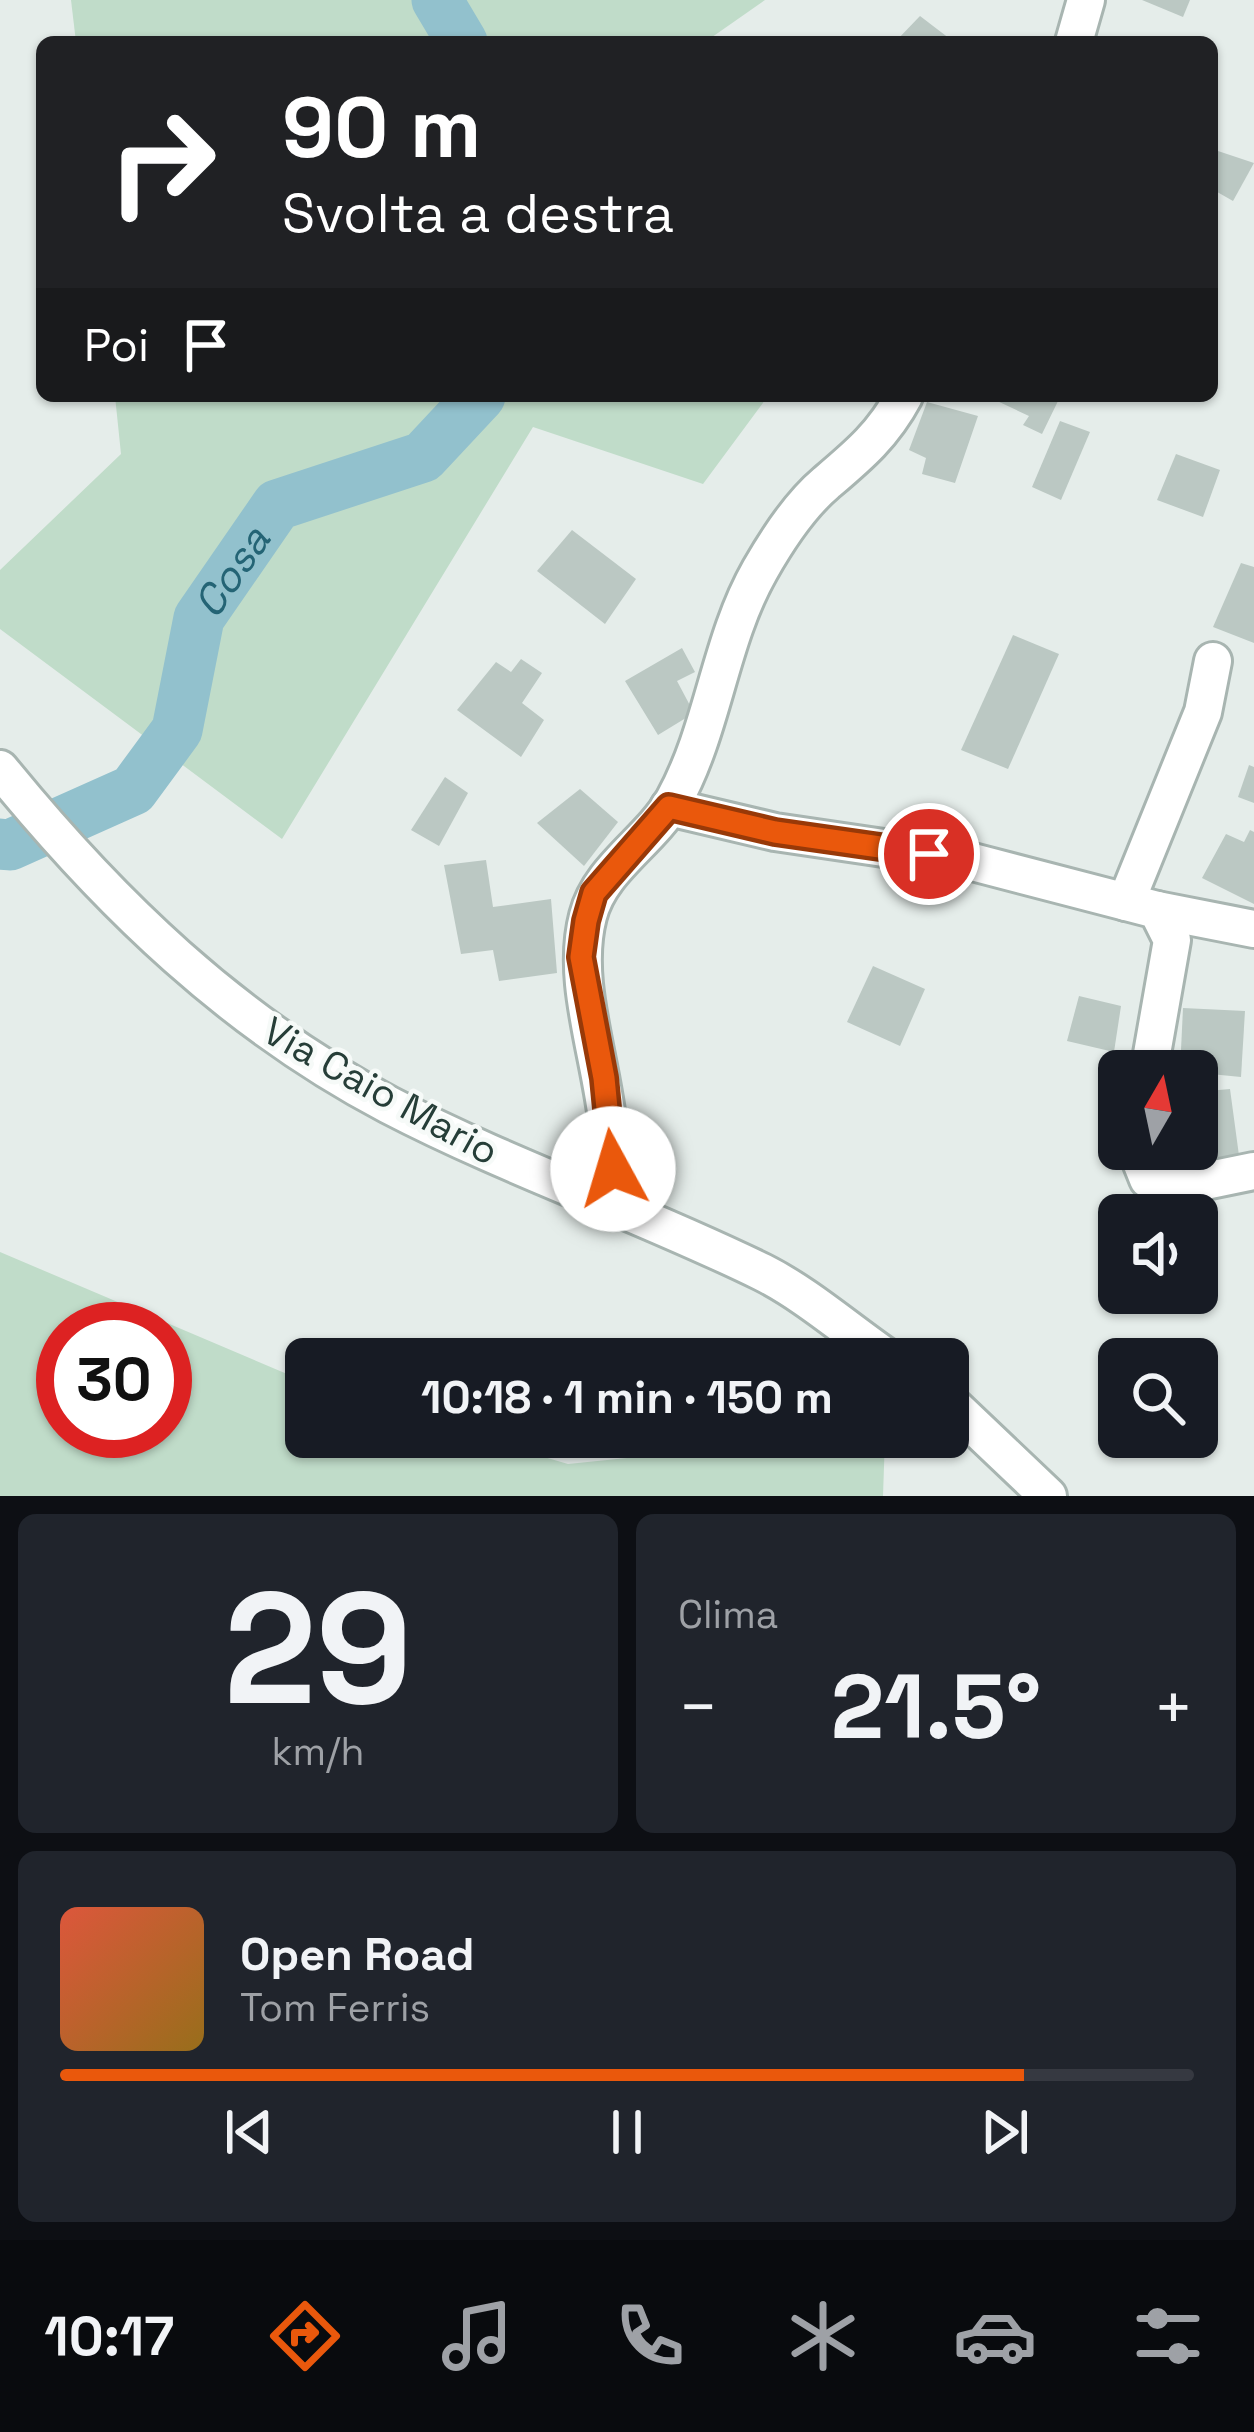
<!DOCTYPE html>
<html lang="it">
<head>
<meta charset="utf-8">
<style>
	:root { --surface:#171b24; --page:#20242c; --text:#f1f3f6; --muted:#9ea1a6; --line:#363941; --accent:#ea580c }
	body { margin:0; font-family:"Space Grotesk",sans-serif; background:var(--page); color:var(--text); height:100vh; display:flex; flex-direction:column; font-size:45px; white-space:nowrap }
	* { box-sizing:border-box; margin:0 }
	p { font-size:39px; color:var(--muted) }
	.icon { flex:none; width:66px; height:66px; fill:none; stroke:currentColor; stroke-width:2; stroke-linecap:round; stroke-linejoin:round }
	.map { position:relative; height:1496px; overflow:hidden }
	.drawer { display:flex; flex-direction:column; gap:18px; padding:18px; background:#0d0f14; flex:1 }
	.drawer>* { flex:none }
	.hud { position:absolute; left:36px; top:36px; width:1182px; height:366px; border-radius:18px; box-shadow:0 3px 9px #0004; background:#202124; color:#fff; overflow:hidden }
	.needle { width:78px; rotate:9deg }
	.fabs { position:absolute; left:1098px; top:1050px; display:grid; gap:24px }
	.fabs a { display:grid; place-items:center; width:120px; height:120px; border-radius:18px; background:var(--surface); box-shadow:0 3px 9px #0004; font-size:60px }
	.speed { position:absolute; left:36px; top:1302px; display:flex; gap:24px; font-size:60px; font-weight:700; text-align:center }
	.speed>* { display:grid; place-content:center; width:156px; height:156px; border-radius:50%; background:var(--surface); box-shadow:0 3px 9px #0004; line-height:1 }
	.speed .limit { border:18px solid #d22; background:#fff; color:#111 }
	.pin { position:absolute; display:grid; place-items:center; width:102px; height:102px; color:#fff; margin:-51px; border:6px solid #fff; border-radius:50%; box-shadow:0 3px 12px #0007 }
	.me { position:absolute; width:132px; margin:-66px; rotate:354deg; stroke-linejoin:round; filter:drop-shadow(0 0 9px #0008) }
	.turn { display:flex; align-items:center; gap:42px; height:252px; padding:0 48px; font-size:54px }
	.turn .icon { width:156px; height:156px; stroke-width:2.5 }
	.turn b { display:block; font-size:84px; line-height:102px }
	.then { display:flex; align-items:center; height:114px; padding:0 48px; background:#0003; gap:24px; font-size:45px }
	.big { font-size:90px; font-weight:700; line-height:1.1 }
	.drawer .tile { flex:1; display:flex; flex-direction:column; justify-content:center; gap:18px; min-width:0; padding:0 42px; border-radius:18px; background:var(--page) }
	.drawer .dial { align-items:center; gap:0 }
	.dial b { font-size:156px; line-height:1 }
	.song { display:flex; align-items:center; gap:36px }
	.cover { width:144px; height:144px; border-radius:18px; background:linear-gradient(135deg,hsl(10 70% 55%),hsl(40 70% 35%)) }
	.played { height:12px; border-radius:6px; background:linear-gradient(90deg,var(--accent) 85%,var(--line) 85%) }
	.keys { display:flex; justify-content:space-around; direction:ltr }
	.heat { display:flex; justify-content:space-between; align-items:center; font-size:66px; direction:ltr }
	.drawer .tiles { flex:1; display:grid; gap:18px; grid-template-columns:1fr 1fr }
	.tile:last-child { grid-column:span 2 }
	.trip { position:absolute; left:285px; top:1338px; width:684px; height:120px; border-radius:18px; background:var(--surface); box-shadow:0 3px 9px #0004; font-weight:700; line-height:120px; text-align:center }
	.dock { display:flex; height:192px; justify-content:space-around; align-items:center; background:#090b0e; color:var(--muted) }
	.dock .icon { width:84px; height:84px }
	.dock .current { color:var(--accent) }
	.dock b { font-size:54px; color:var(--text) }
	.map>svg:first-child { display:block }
	.green { fill:#c0dcc9; fill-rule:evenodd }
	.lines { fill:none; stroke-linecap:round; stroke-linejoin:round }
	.river { stroke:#92c1cd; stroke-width:51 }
	.building { fill:#bbc8c3 }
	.minor-casing { stroke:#a8b5b1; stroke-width:42 }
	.minor { stroke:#fff; stroke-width:36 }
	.route-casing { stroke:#983908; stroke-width:30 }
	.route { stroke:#ea580c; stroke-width:21 }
	.labels { text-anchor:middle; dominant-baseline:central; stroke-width:9; stroke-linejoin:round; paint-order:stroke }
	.street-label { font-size:39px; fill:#263e38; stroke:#f6faf8 }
	.water-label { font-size:42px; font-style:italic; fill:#246475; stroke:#f6faf8 }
</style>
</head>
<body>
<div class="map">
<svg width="1254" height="1496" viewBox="0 0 1254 1496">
	<rect width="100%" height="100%" fill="#e5edea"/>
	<g class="green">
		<polygon points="71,0 765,0 705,42 76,42"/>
		<polygon points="115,396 768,396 703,484 533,427 282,839 0,629 0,570 121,454"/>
		<path d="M0,1252L306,1382V1437H476L568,1464L832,1437H885L883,1496H0ZM63,1329H165V1431H63Z"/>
	</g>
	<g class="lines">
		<g class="river">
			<polyline points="437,0 462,42"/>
			<path id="s1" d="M0,844L10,845L133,790L177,730L199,618L277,505L423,457L480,396"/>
		</g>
	</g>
	<g class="building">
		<polygon points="1142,0 1190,0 1183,17"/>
		<polygon points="920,16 954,42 895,42"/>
		<polygon points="1212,149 1254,163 1233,201 1212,189"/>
		<polygon points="997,396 1047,396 1058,401 1042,434 1023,425 1029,416 995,400"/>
		<polygon points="927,402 978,416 955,483 922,474 926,458 909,450"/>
		<polygon points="1060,421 1090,432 1061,500 1032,487"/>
		<polygon points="1176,454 1220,470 1203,517 1157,500"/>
		<polygon points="572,530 636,579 605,624 537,571"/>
		<polygon points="1241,563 1254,567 1254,643 1213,627"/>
		<polygon points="1013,635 1059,654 1008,769 961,750"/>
		<polygon points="682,648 695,672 677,681 694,713 658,735 625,681"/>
		<polygon points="521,659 542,673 522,703 544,720 521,757 457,710 496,662 511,672"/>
		<polygon points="1249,765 1254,767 1254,803 1238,797"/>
		<polygon points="445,777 468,793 439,846 411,830"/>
		<polygon points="580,789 618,822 584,866 537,823"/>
		<polygon points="1250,830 1254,832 1254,904 1202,878 1226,834 1244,842"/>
		<polygon points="486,860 493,907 551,899 557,973 499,981 493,950 461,954 444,865"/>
		<polygon points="873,966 925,989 900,1046 847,1022"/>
		<polygon points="1079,996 1121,1006 1114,1052 1067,1041"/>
		<polygon points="1183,1008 1245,1011 1241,1077 1180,1071"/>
		<polygon points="1230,1089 1240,1163 1173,1167 1172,1149 1197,1149 1197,1092"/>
	</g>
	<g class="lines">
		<g class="minor-casing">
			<g id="minor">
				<polyline points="1074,42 1086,0"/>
				<path d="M0,769C110,904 233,1023 389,1105C510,1168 640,1212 762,1272C806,1294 848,1331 889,1359"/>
				<polyline points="669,807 775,832 965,860 1157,910 1172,940 1149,1071"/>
				<polyline points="1126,902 1203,712 1213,661"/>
				<polyline points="1157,910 1254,929"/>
				<polyline points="1136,1149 1148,1179 1171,1188 1254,1171"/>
				<path d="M605,1205C627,1106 565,1004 588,916C600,868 650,842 674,800C714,727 719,642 760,570C777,540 800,505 826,483C859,455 883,435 904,396"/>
				<polyline points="948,1401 1048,1496"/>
			</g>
		</g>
		<use href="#minor" class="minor"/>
	</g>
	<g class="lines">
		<g class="route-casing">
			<polyline id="route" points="613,1169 604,1078 581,957 586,921 594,893 669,807 775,832 929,854"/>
		</g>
		<use href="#route" class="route"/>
	</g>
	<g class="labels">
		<g class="street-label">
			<text transform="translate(381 1091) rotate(29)">Via Caio Mario</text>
		</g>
		<g class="water-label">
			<text stroke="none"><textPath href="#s1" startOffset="390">Cosa</textPath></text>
		</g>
	</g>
</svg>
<div class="fabs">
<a><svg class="needle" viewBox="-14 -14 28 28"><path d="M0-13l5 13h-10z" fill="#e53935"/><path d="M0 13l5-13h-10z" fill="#9ea1a6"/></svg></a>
<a><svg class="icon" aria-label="sound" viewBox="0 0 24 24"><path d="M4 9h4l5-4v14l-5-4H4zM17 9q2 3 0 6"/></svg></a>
<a><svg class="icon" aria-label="search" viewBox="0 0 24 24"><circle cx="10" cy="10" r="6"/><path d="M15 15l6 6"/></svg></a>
</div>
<div class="speed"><div class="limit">30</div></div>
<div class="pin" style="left:929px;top:854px;background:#d93025"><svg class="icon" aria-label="arrive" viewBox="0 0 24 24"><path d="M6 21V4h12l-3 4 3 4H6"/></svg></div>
<svg class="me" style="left:613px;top:1169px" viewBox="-20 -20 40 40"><circle r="19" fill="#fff"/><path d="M0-13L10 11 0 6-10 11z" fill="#ea580c"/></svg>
<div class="trip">10:18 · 1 min · 150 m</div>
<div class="hud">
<div class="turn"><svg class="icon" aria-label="right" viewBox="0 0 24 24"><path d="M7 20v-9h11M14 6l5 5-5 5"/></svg><div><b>90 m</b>Svolta a destra</div></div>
<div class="then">Poi<svg class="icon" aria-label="arrive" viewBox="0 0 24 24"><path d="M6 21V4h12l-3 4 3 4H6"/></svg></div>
</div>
</div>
<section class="drawer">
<div class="tiles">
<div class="tile dial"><b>29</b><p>km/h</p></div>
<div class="tile"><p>Clima</p>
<div class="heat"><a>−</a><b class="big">21.5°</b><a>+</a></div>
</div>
<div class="tile">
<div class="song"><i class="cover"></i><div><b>Open Road</b><p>Tom Ferris</p></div></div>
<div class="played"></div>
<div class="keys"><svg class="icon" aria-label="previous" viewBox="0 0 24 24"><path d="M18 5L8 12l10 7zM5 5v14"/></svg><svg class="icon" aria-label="pause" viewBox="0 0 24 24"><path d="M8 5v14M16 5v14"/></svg><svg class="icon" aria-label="next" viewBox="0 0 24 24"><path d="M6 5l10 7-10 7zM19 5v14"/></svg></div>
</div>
</div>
</section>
<nav class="dock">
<b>10:17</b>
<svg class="icon current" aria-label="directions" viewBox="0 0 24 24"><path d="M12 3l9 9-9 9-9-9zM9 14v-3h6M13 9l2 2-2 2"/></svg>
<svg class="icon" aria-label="music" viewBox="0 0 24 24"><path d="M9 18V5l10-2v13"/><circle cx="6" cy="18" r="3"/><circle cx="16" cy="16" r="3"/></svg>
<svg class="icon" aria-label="phone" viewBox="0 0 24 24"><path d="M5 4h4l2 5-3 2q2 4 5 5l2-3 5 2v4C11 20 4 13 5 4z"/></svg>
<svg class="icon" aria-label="climate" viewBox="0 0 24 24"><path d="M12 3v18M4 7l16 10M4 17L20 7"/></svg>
<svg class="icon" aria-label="car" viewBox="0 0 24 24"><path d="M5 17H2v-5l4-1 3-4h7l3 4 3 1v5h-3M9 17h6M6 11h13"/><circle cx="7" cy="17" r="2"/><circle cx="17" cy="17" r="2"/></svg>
<svg class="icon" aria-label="filters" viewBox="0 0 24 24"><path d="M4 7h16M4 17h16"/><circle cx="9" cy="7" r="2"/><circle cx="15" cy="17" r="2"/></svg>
</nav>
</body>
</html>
